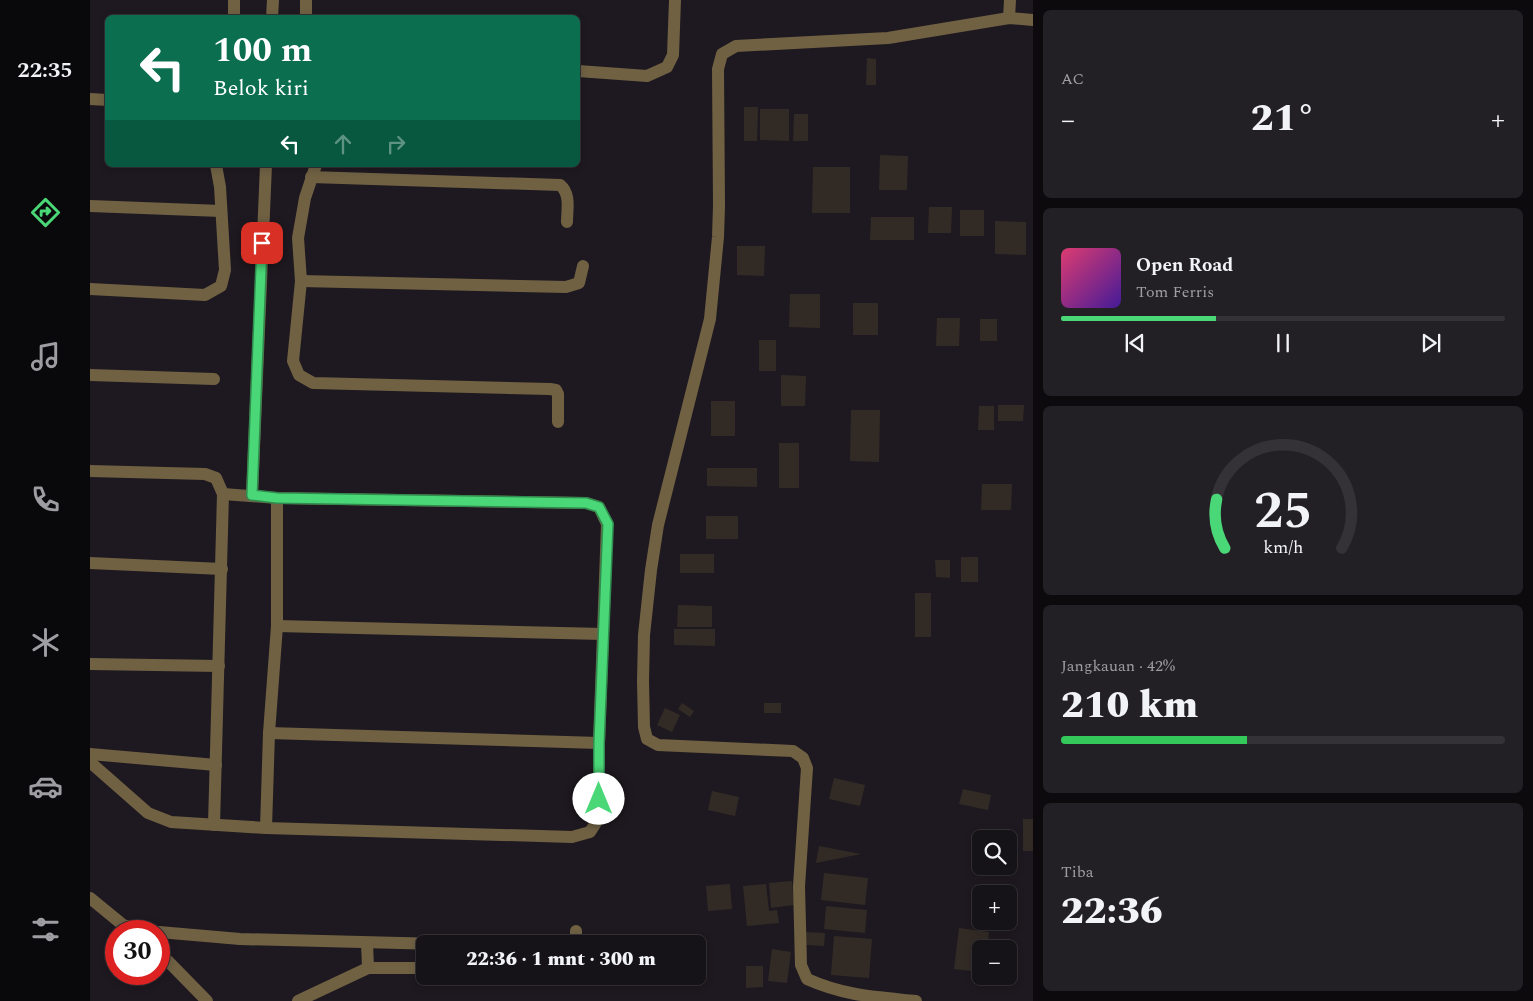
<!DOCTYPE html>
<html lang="id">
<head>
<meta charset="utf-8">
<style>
	:root { --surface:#161318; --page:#232025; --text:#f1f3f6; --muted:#9e9ea2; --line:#353237; --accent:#4ad778 }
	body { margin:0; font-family:Spectral,serif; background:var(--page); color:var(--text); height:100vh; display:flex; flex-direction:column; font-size:19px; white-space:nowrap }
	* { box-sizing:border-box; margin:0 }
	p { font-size:16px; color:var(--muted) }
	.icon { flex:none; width:28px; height:28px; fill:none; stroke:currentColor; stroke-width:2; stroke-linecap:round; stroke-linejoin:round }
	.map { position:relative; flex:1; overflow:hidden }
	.side { display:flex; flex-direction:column; gap:10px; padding:10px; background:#0c0a0d; width:500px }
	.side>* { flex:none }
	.guide { position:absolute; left:15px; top:15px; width:475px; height:152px; border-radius:8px; box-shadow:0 2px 8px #0003,0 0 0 1px var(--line); background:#0b6e4f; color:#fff; overflow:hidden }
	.tools { position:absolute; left:882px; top:830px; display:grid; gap:10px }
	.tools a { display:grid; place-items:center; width:45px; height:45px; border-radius:8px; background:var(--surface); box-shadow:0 2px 8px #0003,0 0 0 1px var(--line); font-size:25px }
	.speed { position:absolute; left:15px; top:920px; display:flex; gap:10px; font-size:25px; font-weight:700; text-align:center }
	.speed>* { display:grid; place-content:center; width:65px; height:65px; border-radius:50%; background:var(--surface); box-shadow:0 2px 8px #0003,0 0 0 1px var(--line); line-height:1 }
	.speed .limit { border:8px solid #d22; background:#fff; color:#111 }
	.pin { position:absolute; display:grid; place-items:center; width:42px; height:42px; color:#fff; margin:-21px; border-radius:10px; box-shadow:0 2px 8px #0006 }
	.me { position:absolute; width:55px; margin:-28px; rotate:0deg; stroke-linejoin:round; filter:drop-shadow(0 0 4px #0008) }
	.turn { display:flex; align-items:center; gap:18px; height:105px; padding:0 25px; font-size:22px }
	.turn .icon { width:65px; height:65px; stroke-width:2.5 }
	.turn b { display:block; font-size:35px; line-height:42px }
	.lanes { display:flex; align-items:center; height:48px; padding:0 25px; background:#0003; justify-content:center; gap:25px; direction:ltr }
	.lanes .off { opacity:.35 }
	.big { font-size:38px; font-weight:800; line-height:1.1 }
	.side .widget { flex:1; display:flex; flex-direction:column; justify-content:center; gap:8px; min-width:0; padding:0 18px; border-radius:8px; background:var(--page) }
	.side .dial { align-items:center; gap:0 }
	.dial svg { height:130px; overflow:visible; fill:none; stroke:var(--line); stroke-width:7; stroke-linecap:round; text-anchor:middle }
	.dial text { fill:var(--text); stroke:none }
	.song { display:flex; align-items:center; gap:15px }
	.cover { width:60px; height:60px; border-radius:8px; background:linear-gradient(135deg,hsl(340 70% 55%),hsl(260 70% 35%)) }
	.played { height:5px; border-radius:2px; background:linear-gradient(90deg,var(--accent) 35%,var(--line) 35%) }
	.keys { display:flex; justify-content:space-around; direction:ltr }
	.heat { display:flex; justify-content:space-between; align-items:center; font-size:28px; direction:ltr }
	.charge { height:8px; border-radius:4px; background:linear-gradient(90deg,#34c759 42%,var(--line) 0) }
	.trip { position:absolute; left:326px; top:935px; width:290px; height:50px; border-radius:8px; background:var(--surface); box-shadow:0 2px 8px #0003,0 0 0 1px var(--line); font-weight:800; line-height:50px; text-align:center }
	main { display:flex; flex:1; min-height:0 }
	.menu { display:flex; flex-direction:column; width:90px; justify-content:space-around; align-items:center; background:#09080a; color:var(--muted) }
	.menu .icon { width:35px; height:35px }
	.menu .active { color:var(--accent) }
	.menu b { font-size:22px; color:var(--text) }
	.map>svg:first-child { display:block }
	.building { fill:#322b25 }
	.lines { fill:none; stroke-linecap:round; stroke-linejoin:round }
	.minor { stroke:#706143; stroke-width:12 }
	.route-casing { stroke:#308c4e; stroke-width:12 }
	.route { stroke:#4ad778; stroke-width:9 }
</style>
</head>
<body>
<main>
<nav class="menu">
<b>22:35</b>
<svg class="icon active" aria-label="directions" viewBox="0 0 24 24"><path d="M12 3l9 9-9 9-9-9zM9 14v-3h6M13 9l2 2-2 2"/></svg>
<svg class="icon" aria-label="music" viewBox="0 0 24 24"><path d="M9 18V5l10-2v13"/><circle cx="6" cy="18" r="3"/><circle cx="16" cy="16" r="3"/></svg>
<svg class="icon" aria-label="phone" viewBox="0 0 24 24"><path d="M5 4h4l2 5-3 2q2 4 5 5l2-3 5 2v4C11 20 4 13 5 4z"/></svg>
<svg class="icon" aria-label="climate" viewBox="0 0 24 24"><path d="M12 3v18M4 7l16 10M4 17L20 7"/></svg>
<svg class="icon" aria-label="car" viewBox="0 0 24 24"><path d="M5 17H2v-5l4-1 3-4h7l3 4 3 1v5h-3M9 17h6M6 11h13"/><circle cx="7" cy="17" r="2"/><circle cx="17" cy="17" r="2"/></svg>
<svg class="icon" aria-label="filters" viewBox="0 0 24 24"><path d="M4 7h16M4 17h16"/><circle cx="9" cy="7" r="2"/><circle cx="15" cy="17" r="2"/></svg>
</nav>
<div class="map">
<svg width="943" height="1001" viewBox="0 0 943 1001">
	<rect width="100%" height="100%" fill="#1e1920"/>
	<g class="building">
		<polygon points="777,58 786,59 786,85 776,85"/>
		<polygon points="654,107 668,107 667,141 654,141"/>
		<polygon points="670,109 699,109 699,141 670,140"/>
		<polygon points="704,114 718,114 718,141 703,141"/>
		<polygon points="790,155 818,156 817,190 789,190"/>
		<polygon points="723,167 760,167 760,213 722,213"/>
		<polygon points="839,207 862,207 861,233 838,233"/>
		<rect x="870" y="210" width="24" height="26"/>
		<polygon points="781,217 824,217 824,240 780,240"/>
		<polygon points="905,221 936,222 936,255 905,254"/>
		<polygon points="647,246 675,246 674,276 647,275"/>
		<polygon points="700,294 730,294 730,328 699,327"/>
		<rect x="763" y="303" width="25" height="32"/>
		<polygon points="847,318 870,318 869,346 846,346"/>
		<rect x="890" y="319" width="17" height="22"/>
		<rect x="669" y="340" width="17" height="31"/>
		<polygon points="691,375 716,376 715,406 691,406"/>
		<rect x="621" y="401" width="24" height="35"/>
		<polygon points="908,405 934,405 933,421 908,421"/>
		<polygon points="889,406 904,406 904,430 888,430"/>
		<polygon points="761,410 790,410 789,462 760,461"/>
		<rect x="689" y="443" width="20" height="45"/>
		<polygon points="617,468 667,468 667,487 617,486"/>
		<polygon points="892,484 922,484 921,510 891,510"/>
		<rect x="616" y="516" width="32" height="23"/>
		<rect x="590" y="554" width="34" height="19"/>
		<rect x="871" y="557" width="17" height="25"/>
		<polygon points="845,560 860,560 860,578 846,577"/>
		<rect x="825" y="593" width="16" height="44"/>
		<polygon points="588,605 622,606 622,627 587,627"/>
		<polygon points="584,629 625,629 625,646 584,645"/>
		<polygon points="592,703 604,711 600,717 588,709"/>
		<rect x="674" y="703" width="17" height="10"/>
		<polygon points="575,708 590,715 582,732 567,725"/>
		<polygon points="744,778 775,785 770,806 739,799"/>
		<polygon points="873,789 901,795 898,810 869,804"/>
		<polygon points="622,791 649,797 645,816 618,810"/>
		<rect x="933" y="819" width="10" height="32"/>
		<polygon points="729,846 771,854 726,863"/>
		<polygon points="734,873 778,878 775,905 731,900"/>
		<polygon points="702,881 704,905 681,908 679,883"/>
		<polygon points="640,884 642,909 618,911 616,886"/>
		<polygon points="676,884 679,911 687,910 689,923 657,926 653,886"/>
		<polygon points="736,906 777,910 775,933 734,929"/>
		<polygon points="869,928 899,932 897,949 891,949 891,972 864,969"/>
		<polygon points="716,932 735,933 734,946 716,945"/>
		<polygon points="744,936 782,939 779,978 741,975"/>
		<polygon points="682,949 701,952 697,983 678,981"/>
		<polygon points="656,966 673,966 673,987 656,988"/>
	</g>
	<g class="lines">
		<g class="minor">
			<polyline points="144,0 144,18"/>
			<polyline points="216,0 216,18"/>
			<polyline points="182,18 183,0"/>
			<polyline points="919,18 920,0"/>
			<polyline points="488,71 557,76 577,67 583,55 585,0"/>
			<polyline points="0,99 18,100"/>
			<polyline points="226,165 215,198 208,238 211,281 203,361 209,375 223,383 460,389 466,390 468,394 468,422"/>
			<path d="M221,177L470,185C481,194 477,209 477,222"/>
			<polyline points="0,206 131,211"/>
			<polyline points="211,281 476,287 489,283 493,266"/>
			<polyline points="0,289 115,295 131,286 135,270 130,187 126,165"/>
			<polyline points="0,375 124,379"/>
			<polyline points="0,471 115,474 126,478 133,494 124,825"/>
			<polyline points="162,495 176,165"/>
			<polyline points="0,563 132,569"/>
			<polyline points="187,626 513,634"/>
			<polyline points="0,664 129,666"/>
			<polyline points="179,733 509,743"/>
			<polyline points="0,754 126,765"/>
			<polyline points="0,762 58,813 81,822 176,828 482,837 500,832 509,818 509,743 517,524 509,507 496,503 187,498 133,494"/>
			<polyline points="176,828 179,733 187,626 187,498"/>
			<polyline points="0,898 33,925 58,931"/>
			<polyline points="69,932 150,939 350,944"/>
			<polyline points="277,943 278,968"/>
			<polyline points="486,944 486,931"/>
			<polyline points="69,952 117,1001"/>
			<polyline points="208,1001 278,968 335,968"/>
			<path d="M826,1001C786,997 755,996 717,979L711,965L709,886L717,768L713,758L703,751L568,745L557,739L554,727L553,681L554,635L561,570L568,525L620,319L628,237L629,206L628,69L632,54L646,46L798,38L919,18L943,20"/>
		</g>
	</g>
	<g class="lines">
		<g class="route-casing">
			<polyline id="route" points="172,243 162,495 187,498 496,503 509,507 518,524 509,743 509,799"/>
		</g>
		<use href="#route" class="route"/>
	</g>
</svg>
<div class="tools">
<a><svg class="icon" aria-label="search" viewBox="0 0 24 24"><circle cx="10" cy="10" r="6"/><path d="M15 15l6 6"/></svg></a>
<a>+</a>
<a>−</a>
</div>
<div class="speed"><div class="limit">30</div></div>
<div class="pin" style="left:172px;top:243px;background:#d93025"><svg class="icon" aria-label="arrive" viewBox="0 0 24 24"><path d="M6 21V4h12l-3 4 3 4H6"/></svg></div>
<svg class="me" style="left:509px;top:799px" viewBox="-20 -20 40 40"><circle r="19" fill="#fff"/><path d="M0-13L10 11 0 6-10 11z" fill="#4ad778"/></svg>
<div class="trip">22:36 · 1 mnt · 300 m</div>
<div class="guide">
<div class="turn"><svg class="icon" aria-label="left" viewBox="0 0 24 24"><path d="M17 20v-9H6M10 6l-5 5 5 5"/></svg><div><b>100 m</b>Belok kiri</div></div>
<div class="lanes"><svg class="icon" aria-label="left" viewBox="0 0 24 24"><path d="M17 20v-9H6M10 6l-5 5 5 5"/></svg><svg class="icon off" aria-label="ahead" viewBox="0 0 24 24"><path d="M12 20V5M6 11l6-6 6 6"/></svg><svg class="icon off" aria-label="right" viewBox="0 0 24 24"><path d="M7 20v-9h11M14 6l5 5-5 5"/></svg></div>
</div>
</div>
<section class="side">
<div class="widget"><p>AC</p>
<div class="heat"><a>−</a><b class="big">21°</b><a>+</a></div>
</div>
<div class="widget">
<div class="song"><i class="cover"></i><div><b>Open Road</b><p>Tom Ferris</p></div></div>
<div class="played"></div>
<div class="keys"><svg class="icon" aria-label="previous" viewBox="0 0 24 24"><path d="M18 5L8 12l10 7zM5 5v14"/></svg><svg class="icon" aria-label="pause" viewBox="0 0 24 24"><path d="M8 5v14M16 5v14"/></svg><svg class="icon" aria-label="next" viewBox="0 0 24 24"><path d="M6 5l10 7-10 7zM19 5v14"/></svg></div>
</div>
<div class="widget dial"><svg viewBox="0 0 100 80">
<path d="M14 69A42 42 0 1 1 86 69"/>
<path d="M14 69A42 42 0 0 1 9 39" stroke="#4ad778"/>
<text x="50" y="56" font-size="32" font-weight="700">25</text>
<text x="50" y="72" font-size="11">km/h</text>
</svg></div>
<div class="widget"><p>Jangkauan · 42%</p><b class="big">210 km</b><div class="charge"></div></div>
<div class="widget"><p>Tiba</p><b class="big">22:36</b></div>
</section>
</main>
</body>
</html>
